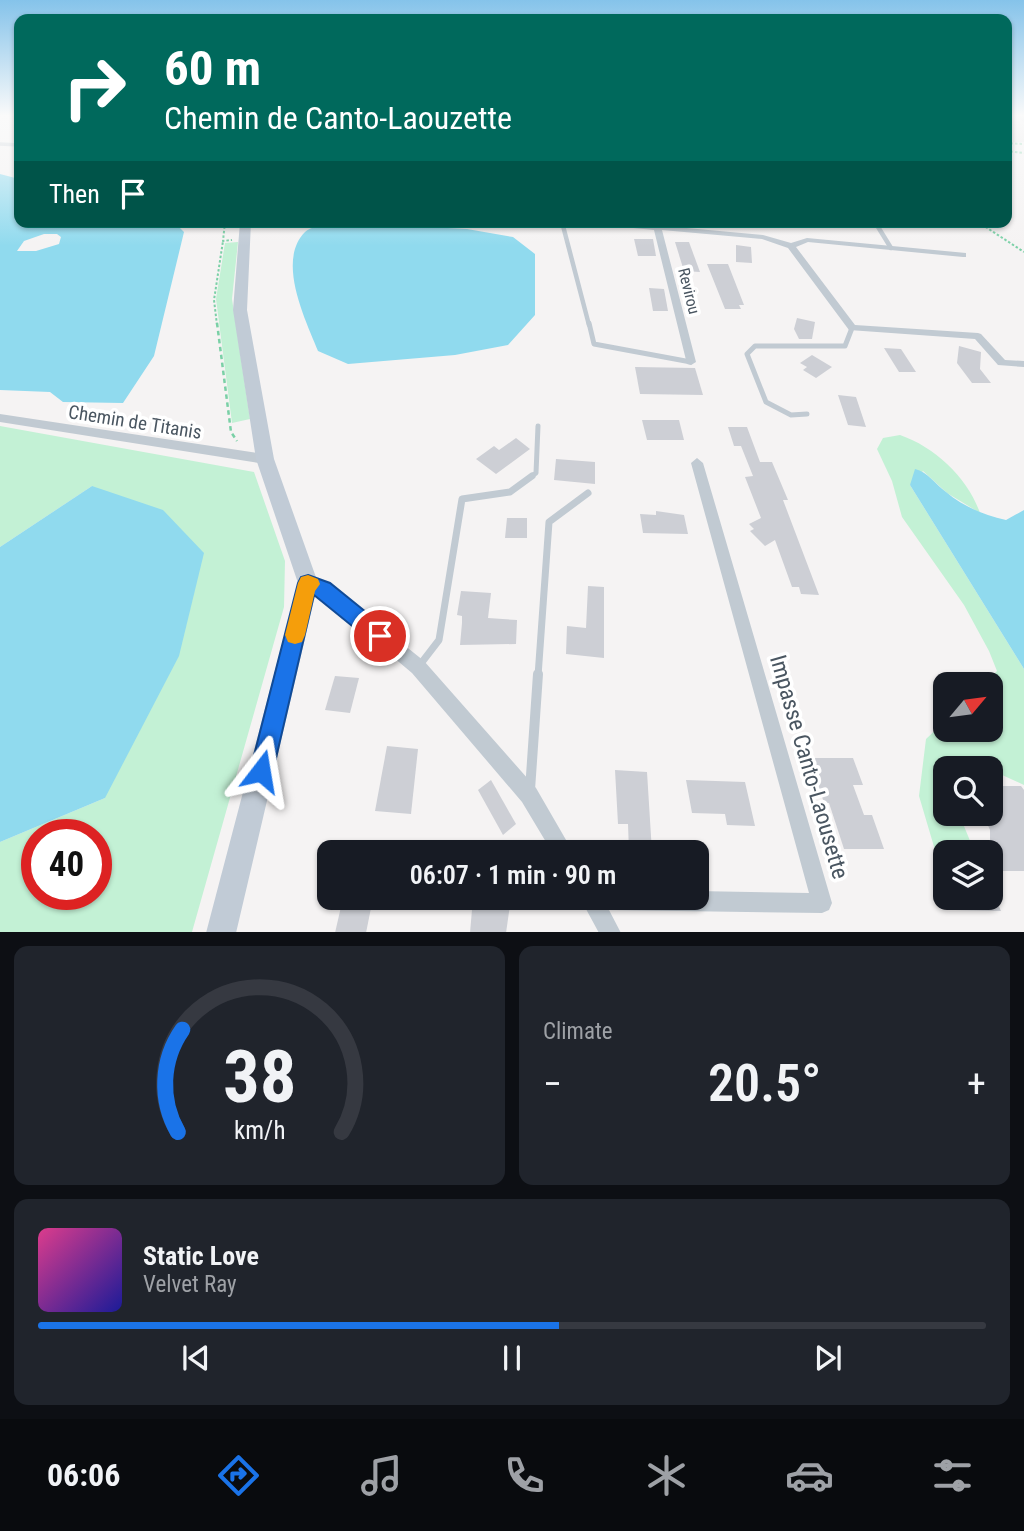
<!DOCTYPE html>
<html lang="en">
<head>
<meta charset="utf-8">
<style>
	:root { --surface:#171b24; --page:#20242c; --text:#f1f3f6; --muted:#9ea1a6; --line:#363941; --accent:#1a73e8 }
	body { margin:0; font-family:"Roboto Condensed",sans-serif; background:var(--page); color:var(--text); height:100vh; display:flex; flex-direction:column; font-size:26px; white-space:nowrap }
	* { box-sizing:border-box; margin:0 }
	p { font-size:23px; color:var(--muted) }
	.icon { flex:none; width:38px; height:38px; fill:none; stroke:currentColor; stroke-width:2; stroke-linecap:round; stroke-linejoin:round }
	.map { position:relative; height:932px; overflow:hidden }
	.sheet { display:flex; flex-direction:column; gap:14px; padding:14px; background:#0d0f14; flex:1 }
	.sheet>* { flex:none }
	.banner { position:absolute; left:14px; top:14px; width:998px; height:214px; border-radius:14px; box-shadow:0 2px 5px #0004; background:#00695c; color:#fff; overflow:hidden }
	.needle { width:46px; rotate:61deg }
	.buttons { position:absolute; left:933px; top:672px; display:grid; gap:14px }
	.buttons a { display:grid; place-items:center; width:70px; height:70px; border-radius:14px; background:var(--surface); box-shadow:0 2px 5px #0004; font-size:35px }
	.speed { position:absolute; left:21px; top:819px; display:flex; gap:14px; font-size:35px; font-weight:700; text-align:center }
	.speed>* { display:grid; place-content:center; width:91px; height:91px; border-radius:50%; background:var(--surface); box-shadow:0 2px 5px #0004; line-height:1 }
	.speed .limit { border:10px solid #d22; background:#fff; color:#111 }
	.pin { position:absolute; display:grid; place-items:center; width:60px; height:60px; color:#fff; margin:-30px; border:4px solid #fff; border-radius:50%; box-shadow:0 2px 7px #0007 }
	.me { position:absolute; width:77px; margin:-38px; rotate:14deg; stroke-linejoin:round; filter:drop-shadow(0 0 5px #0008) }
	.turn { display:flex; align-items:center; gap:24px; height:147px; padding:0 35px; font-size:32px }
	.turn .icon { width:91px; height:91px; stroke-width:2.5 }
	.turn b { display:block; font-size:49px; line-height:60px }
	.then { display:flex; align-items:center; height:66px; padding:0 35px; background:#0003; gap:14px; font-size:26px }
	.big { font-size:52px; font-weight:600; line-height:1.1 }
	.sheet .widget { flex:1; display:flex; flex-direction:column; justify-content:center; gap:10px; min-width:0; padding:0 24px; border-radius:14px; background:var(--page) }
	.sheet .dial { align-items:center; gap:0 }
	.dial svg { height:182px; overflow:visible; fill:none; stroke:var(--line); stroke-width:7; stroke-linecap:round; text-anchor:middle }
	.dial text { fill:var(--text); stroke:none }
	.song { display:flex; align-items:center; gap:21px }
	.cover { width:84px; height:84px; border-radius:10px; background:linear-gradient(135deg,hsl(330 70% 55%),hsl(240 70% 35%)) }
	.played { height:7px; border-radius:4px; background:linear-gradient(90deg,var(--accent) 55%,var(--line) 55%) }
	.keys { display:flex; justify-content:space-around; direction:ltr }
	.heat { display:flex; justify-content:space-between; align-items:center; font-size:38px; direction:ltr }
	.sheet .tiles { flex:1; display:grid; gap:14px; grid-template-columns:1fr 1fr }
	.widget:last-child { grid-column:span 2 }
	.trip { position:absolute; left:317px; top:840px; width:392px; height:70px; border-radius:14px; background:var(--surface); box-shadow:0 2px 5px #0004; font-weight:600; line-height:70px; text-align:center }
	.dock { display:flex; height:112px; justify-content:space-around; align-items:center; background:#090b0e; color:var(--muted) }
	.dock .icon { width:49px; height:49px }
	.dock .on { color:var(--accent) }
	.dock b { font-size:32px; color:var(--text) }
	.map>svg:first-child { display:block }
	.education { fill:#e6e4e5 }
	.green { fill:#c3f1d5; fill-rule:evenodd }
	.water { fill:#90daee; fill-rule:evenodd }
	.building { fill:#cdcfd5 }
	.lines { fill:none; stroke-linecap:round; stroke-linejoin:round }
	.path-far1 { stroke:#7ad0a6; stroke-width:2; stroke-dasharray:2.5 2; stroke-linecap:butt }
	.path { stroke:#7ad0a6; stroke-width:2.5; stroke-dasharray:4.5 3.5; stroke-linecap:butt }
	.lane-far4 { stroke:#c1cad2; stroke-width:3.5 }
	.lane-far3 { stroke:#c1cad2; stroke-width:4.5 }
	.lane-far2 { stroke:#c1cad2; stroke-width:5 }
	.lane-far1 { stroke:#c1cad2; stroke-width:7 }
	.lane { stroke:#c1cad2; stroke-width:10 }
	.street { fill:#c1cad2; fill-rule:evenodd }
	.secondary { fill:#c1cbd6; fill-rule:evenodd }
	.route { fill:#1a73e8; stroke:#114b97; stroke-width:2 }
	.slow { fill:#f59e0b }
	.labels { text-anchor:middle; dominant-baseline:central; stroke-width:7; stroke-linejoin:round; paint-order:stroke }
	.far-street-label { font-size:16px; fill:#4a5661; stroke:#fff }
	.street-label { font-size:19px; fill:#4a5661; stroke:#fff }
	.near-street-label { font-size:23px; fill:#4a5661; stroke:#fff }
</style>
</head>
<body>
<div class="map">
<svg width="1024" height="933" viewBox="0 0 1024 933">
	<rect width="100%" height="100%" fill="#f5f3f3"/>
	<rect class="education" x="1006" y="116" width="18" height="26"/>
	<g class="green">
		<polygon points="238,242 232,299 250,419 232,423 216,299 225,243"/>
		<path d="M0,426L254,472L285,561L284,607L192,932H0V842L105,798L92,486L0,547ZM37,835H96V894H37Z"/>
		<path d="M900,435C935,447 968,478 980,513L947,493L923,471L910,485L1024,669V785L978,764L975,768H945V814H959L973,848L935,850L919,796L926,739L945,721V730H990V684H984L997,671L989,651L964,605L902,517L892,481L877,449L883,438Z"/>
	</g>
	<g class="water">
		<path d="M0,174L19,179V222H162L164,226L177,225L184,232L154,356L123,403L63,402L50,392L0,390ZM44,234H57L61,237L59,244L36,251H17L24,241Z"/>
		<path d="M330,222L467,229L513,237L535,254V315L508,345L455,355L348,364L318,351C306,321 276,261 305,232C310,227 323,225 330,222Z"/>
		<path d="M915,469C928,472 935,484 946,492C964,507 984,515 1006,520L1024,510V669L910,485Z"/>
		<polygon points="92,486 163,510 204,553 179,656 105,798 0,842 0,547"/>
	</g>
	<g class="building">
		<polygon points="634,239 653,239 656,256 638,256"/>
		<polygon points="675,242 689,242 700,272 684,271"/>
		<polygon points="736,245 751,247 752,263 736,262"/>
		<polygon points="707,264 728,264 744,305 739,305 741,309 725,309"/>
		<polygon points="649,288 664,289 668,311 653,311"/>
		<polygon points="797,318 815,322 812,339 799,339 794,329"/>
		<polygon points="959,346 981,352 980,369 991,383 972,383 957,363"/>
		<polygon points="884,348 901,349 916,372 899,372"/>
		<polygon points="812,355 832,367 816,378 803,370 807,367 800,363"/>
		<polygon points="635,367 695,368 703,395 640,394"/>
		<polygon points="838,395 856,397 866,427 848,425"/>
		<polygon points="642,420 679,420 684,440 647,440"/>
		<polygon points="728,427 747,427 760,462 772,462 788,500 783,500 819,595 801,594 799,587 792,587 775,540 765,546 750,531 754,529 749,524 761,518 745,477 753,476 741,446 734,446"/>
		<polygon points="516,438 530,449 496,474 476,459 494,446 499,450"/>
		<polygon points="556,459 595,462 595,484 554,480"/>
		<polygon points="656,511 684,515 688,534 643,533 640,514 656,515"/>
		<polygon points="507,518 527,518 527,538 505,538"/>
		<polygon points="588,586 604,587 604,658 566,654 567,626 586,628"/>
		<polygon points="461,591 491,593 488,618 517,620 516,644 460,645 462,623 462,616 457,615"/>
		<polygon points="335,676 359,678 350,713 325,710"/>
		<polygon points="387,746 418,749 411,814 375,811"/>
		<polygon points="810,758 853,758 863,785 853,785 864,815 872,815 884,849 844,849 829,803 824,803"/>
		<polygon points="615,770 647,772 652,852 629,852 628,824 618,824"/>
		<polygon points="491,780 516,824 503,835 478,790"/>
		<polygon points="686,780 745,782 755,826 727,825 725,814 692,813"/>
		<polygon points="990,786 1021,786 1024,790 1024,871 990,871 990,830 983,814 990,814"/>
		<polygon points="343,898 373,898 366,933 335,933"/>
		<polygon points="473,898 511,898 506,933 470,933"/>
		<polygon points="950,898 995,898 1001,911 955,910"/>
	</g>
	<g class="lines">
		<g class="path-far1">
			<polyline points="1006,143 1024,144"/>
			<polyline points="1006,151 1024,153"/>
			<polyline points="225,222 223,241 232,240"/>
			<polyline points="978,222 1024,252"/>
			<polyline points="217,325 214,300 223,241"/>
		</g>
		<polyline class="path" points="217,323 231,432 237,441"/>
		<g class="lane-far4">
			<polyline points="1019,116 1024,120"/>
			<polyline points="0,144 19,145"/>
		</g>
		<g class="lane-far3">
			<polyline points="562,222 589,325"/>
			<polyline points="875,222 891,248"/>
		</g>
		<g class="lane-far2">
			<polyline points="589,323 594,344 691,362"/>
			<polyline points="807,414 791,415 766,402 747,354 755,346 845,346 852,328"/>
			<polyline points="529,478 536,473 538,426"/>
		</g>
		<g class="lane-far1">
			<polyline points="419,666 439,640 462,499 510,492 532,476"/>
			<polyline points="538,676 549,522 588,493"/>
		</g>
		<polyline class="lane" points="530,790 538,674"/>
		<g class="street">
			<polygon points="588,222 621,222 763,235 791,243 807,238 966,253 966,257 963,257 808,242 796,247 855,325 978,333 981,334 1005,360 1024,361 1024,367 998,365 975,339 849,330 788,248 762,239 662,230 696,362 691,365 687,364 654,230 592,224"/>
			<polygon points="0,414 265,454 271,459 265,464 0,422"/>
			<polygon points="697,458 703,463 832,903 829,910 822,913 609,910 621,933 599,933 580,898 696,898 696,891 809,893 691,463"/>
			<polygon points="308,577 328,584 424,661 536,788 573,852 552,852 522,802 412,673 318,594 303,588 301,583 303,578"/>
		</g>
		<polygon class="secondary" points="240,222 251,222 247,310 274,459 318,583 236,933 206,933 298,583 256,459 233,310"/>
	</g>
	<linearGradient id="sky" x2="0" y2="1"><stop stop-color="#85c3ea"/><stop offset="0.47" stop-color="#fafafa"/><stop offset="1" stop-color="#fafafa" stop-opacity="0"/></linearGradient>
	<rect width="1024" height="246" fill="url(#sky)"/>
	<polygon class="route" points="308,575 330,583 387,629 390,636 387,643 380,646 373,643 314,595 273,771 270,779 261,783 253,779 250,771 298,583 301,577"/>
	<polygon class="slow" points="308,575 318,579 320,584 315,591 305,635 302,642 295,644 288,642 285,635 298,583 301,577"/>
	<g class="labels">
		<g class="far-street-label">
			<text transform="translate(689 291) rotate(76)">Revirou</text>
		</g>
		<g class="street-label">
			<text transform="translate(135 422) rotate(9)">Chemin de Titanis</text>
		</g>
		<g class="near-street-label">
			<text transform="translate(809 767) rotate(74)">Impasse Canto-Laousette</text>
		</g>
	</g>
</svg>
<div class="buttons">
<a><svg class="needle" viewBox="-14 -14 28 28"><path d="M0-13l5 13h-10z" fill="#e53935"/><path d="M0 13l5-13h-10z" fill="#9ea1a6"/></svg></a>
<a><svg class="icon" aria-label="search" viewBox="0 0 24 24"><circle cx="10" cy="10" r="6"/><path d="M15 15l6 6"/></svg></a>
<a><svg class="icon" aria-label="layers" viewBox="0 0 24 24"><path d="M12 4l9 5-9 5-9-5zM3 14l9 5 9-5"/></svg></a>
</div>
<div class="speed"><div class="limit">40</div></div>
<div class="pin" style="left:380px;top:636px;background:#d93025"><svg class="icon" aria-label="arrive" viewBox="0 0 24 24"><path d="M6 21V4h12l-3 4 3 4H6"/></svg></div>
<svg class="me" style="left:261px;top:771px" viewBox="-20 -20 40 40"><path d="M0-17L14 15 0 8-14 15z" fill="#1a73e8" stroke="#fff" stroke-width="4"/></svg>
<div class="trip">06:07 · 1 min · 90 m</div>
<div class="banner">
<div class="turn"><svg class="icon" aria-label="right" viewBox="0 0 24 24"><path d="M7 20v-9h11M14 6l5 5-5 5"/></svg><div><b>60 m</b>Chemin de Canto-Laouzette</div></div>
<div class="then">Then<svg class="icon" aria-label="arrive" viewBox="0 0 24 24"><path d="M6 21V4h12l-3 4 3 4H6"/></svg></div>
</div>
</div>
<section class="sheet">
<div class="tiles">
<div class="widget dial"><svg viewBox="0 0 100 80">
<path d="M14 69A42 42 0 1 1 86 69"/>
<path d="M14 69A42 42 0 0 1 16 24" stroke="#1a73e8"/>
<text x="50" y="56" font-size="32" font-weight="700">38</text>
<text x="50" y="72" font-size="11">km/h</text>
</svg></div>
<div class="widget"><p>Climate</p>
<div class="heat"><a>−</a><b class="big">20.5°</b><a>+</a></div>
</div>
<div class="widget">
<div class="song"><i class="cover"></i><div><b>Static Love</b><p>Velvet Ray</p></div></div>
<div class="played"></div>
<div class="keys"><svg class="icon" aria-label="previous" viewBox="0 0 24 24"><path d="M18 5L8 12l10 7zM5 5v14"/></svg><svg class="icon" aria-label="pause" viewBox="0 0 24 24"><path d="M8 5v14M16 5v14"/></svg><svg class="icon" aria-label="next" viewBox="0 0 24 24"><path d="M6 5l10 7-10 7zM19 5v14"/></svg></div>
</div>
</div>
</section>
<nav class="dock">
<b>06:06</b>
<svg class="icon on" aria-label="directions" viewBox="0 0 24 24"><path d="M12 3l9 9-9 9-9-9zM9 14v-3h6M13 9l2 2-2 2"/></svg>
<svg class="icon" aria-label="music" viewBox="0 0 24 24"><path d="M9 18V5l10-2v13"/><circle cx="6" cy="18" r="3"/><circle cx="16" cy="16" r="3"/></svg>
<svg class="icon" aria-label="phone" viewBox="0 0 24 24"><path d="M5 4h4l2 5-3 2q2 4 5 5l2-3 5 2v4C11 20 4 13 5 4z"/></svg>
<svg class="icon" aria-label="climate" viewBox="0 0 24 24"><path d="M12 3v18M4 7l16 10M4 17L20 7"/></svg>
<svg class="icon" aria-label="car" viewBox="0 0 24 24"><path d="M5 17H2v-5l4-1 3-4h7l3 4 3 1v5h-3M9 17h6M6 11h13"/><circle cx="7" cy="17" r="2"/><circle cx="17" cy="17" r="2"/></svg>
<svg class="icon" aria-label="filters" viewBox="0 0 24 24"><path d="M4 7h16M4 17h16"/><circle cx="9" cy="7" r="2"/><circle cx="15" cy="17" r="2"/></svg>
</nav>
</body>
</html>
